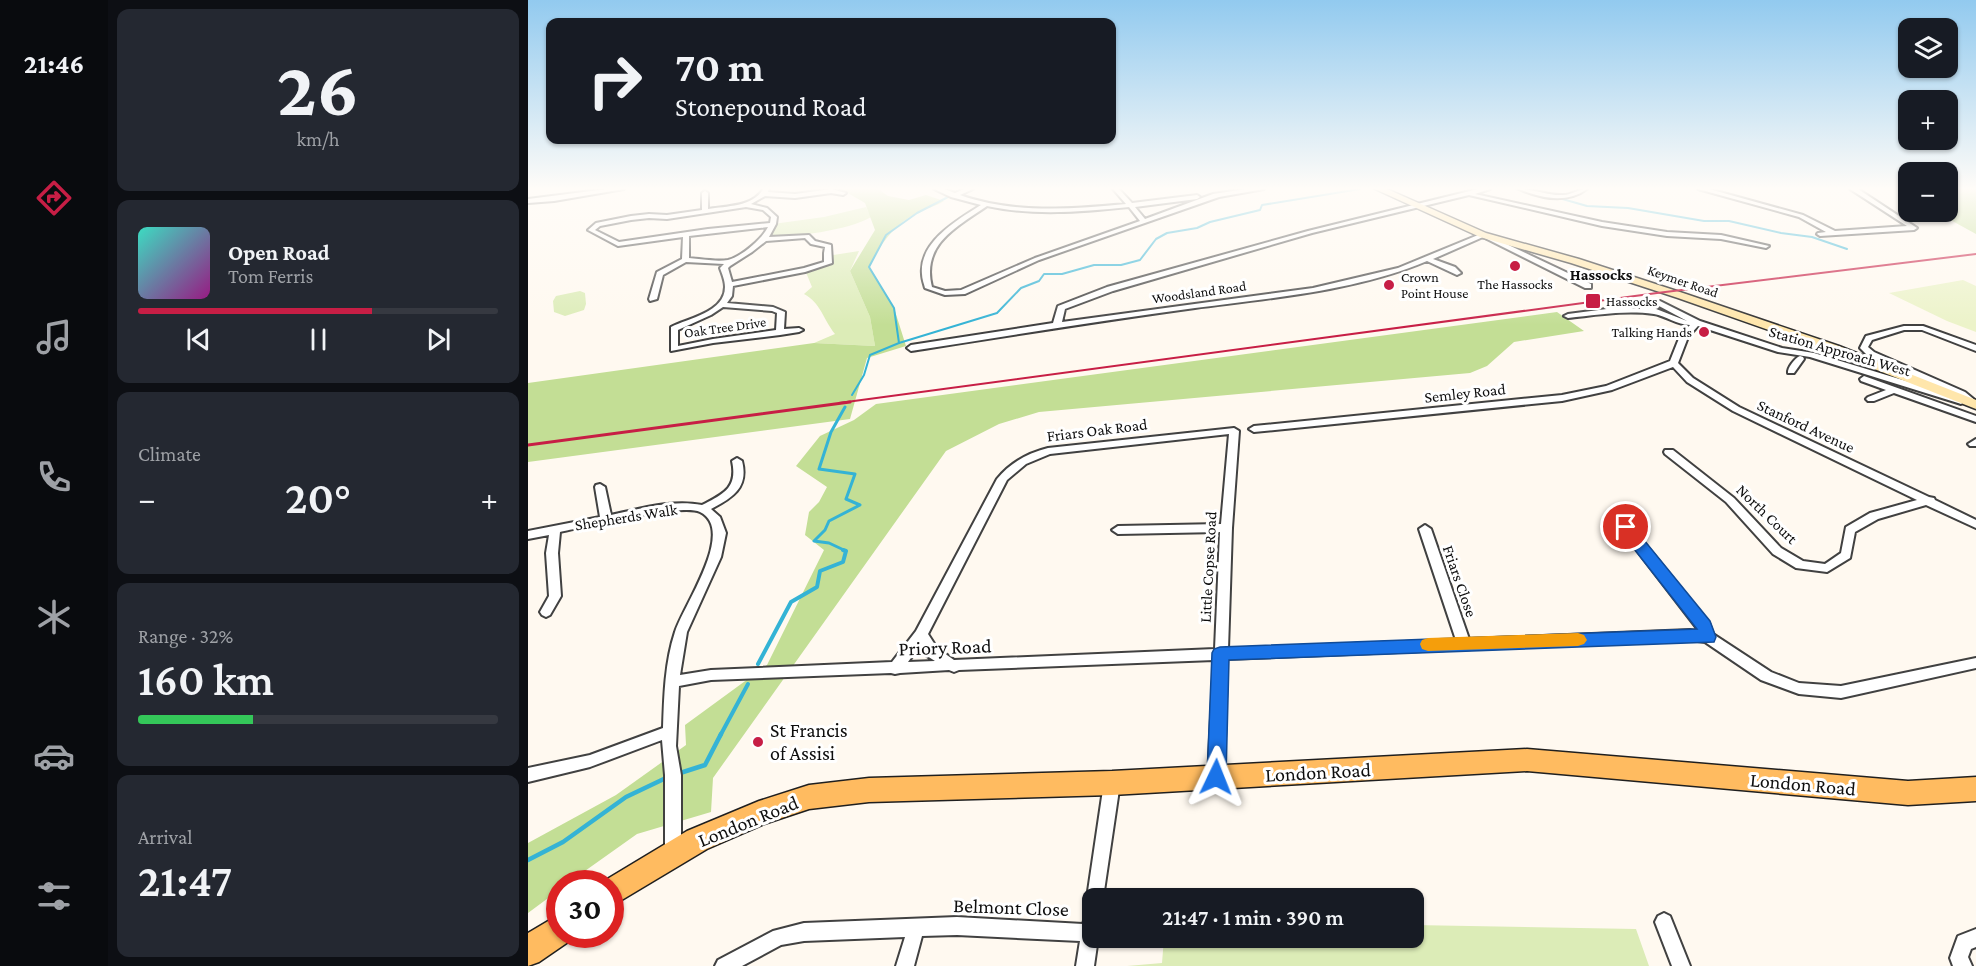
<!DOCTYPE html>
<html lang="en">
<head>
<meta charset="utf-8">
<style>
	:root { --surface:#171b24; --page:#242831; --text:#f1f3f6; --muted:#9ea1a6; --line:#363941; --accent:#c71e45 }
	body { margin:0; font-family:"Crimson Pro",serif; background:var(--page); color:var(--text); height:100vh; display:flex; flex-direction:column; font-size:22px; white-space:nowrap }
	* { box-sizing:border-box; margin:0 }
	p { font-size:20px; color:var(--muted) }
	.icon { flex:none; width:33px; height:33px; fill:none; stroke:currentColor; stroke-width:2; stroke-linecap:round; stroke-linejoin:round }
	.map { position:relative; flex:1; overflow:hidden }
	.panel { display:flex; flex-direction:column; gap:9px; padding:9px; background:#0d0f14; width:420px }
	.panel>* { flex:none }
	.guide { position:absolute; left:18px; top:18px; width:570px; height:126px; border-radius:12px; box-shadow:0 2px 4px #0004; background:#171b24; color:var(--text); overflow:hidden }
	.fabs { position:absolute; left:1370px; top:18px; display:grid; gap:12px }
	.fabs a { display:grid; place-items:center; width:60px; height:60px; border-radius:12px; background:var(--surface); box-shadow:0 2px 4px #0004; font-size:30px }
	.speed { position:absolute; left:18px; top:870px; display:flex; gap:12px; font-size:30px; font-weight:700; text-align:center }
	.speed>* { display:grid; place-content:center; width:78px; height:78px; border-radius:50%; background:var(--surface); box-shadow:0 2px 4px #0004; line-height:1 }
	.speed .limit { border:9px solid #d22; background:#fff; color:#111 }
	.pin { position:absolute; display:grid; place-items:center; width:51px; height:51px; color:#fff; margin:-26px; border:3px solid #fff; border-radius:50%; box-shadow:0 2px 6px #0007 }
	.me { position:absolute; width:66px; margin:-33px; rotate:2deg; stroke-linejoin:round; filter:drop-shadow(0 0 4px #0008) }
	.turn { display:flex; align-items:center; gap:21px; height:126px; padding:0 30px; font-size:27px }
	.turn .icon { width:78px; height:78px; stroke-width:2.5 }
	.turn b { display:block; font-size:42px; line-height:51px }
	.big { font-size:45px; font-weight:600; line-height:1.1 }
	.panel .card { flex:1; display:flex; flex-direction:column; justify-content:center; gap:9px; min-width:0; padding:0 21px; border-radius:12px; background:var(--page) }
	.panel .dial { align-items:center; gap:0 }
	.dial b { font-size:78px; line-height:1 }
	.song { display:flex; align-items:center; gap:18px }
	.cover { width:72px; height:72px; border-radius:9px; background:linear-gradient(135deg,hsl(170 70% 55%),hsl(310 70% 35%)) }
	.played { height:6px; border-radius:3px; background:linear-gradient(90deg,var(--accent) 65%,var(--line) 65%) }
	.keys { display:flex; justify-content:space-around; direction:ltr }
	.heat { display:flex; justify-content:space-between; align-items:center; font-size:33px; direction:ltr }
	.charge { height:9px; border-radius:4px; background:linear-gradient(90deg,#34c759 32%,var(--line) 0) }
	.trip { position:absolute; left:554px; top:888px; width:342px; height:60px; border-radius:12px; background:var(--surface); box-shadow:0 2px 4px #0004; font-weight:600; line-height:60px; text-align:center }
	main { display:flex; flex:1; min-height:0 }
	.tabs { display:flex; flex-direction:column; width:108px; justify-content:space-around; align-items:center; background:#090b0e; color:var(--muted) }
	.tabs .icon { width:42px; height:42px }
	.tabs .on { color:var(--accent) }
	.tabs b { font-size:27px; color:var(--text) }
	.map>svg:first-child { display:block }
	.green { fill:#dcecb7 }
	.forest { fill:#c3de95 }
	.pitch { fill:#ecf3c9 }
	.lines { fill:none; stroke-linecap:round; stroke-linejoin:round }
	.stream-far3 { stroke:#34b3d5; stroke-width:2 }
	.stream-far2 { stroke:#34b3d5; stroke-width:3 }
	.stream-far1 { stroke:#34b3d5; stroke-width:4 }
	.stream { stroke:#34b3d5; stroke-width:4.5 }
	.street-casing { stroke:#414141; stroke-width:4 }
	.secondary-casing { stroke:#303030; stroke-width:3 }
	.primary-casing { stroke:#1f1f1f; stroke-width:3 }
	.street { fill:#fff; fill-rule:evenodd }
	.secondary { fill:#ffe6ab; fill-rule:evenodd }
	.primary { fill:#ffbb60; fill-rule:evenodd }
	.rail-far1 { stroke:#c71e45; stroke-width:2 }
	.rail { stroke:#c71e45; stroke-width:3 }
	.route { fill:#1a73e8; stroke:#114b97; stroke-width:1.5 }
	.slow { fill:#f59e0b }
	.poi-dot { fill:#c71e45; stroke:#fff; stroke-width:2 }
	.labels { text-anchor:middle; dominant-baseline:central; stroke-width:6; stroke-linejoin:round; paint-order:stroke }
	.far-poi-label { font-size:14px; fill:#0e0e0e; stroke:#fff; text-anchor:start }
	.far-street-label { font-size:14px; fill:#0e0e0e; stroke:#fff }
	.far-quarter-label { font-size:16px; font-weight:bold; fill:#0e0e0e; stroke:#fff }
	.street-label { font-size:16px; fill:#0e0e0e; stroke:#fff }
	.near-street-label { font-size:20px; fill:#0e0e0e; stroke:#fff }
	.near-poi-label { font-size:20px; fill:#0e0e0e; stroke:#fff; text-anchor:start }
</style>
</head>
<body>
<main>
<nav class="tabs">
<b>21:46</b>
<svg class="icon on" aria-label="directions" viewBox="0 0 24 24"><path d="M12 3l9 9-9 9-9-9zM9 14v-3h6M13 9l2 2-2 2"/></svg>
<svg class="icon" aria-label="music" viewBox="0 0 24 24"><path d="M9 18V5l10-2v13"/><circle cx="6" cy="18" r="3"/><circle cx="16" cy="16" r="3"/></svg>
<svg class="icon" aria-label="phone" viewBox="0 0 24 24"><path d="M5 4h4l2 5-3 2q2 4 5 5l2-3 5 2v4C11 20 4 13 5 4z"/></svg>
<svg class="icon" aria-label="climate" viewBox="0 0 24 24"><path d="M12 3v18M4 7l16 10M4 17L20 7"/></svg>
<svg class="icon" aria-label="car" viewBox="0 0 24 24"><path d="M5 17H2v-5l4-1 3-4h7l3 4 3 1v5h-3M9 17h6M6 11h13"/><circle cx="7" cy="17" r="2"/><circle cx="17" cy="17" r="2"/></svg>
<svg class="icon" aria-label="filters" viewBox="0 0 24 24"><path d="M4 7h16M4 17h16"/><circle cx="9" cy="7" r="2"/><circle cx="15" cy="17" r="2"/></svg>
</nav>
<section class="panel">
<div class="card dial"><b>26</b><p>km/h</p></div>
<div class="card">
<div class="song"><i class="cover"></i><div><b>Open Road</b><p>Tom Ferris</p></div></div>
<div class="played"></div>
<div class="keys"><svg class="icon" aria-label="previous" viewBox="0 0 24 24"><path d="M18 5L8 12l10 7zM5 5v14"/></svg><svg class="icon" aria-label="pause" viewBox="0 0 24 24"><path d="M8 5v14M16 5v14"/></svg><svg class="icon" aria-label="next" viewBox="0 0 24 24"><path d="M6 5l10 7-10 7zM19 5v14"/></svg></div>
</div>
<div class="card"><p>Climate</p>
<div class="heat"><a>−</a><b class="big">20°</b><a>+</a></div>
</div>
<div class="card"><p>Range · 32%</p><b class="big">160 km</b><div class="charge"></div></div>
<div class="card"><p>Arrival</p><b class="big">21:47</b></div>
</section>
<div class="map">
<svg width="1448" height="966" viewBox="0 0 1448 966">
	<rect width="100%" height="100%" fill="#fff9f0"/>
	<g class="green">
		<path d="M338,207L343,217C320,231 266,236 239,239L245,224L296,217Z"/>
		<path d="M331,251L322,271L342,317L347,346L286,343L307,334C295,319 293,303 276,294L284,287L277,270L299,263V256Z"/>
		<polygon points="52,291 57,293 58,304 56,310 37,316 26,312 25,301 28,296"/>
		<polygon points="885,925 1108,929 1121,966 599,966 634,963 636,938 885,938"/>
	</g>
	<g class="forest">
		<path d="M313,189H350L360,196L381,200L398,195L416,201C407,207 398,208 389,213C364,226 354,243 341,266L366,308L378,346L339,358L322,419L0,462V383L286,343L347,346L342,317L322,271L347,230L337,203Z"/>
		<polygon points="1419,189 1448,189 1448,234 1408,212 1419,212"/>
		<polygon points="1029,312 1056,331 986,342 959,366 942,373 511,412 471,424 418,451 185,778 183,812 109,834 40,883 32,884 31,890 0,913 0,843 88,795 158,745 157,725 239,665 296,550 277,535 281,512 291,502 299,487 268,466 292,436 326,420 348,404"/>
	</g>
	<polygon class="pitch" points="1435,280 1448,286 1448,332 1419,321 1361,293"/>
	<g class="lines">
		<g class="stream-far3">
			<polyline points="988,189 998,191"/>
			<polyline points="1031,198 1059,206 1100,208 1176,221 1201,221 1253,233 1284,237 1319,249"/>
			<polyline points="371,343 366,308 341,267 358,235 389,213 420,197"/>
			<polyline points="324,395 336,375 342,355 371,343 469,313 493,288 511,281 516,274 534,274 566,265 593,265 612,260 628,239 639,233 669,228 682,222 732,210 734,205 832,189"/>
		</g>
		<polyline class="stream-far2" points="317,407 303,432 291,469 327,474 318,499 332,505 301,521 297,530 286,541 301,543 318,551"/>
		<g class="stream-far1">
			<polyline points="230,664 263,602 289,587 292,571 315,562 318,551 315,550"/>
			<polyline points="192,736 220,684"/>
		</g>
		<g class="stream">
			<polyline points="149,774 177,765 193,734"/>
			<polyline points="0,860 35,842 98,797 140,777"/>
		</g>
		<g class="street-casing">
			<g id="street">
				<polygon points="79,189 96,189 26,201 0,203 0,199"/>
				<path d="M235,189H241L240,192L267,194L304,189L318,193L315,195L303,193L267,198L237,196L223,204L239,208L249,217L248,224L241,237L281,235L287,241L303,245L304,263L277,272L205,286L204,296L199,303L245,307L257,312L256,329L271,328L275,330L271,332L252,335L185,343L143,351V327C161,318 197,312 197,287C197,280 194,274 192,268L196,264L158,262L135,275L129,299L122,301L121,299L129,272L154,259L155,237L90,246L60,230L68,223L103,216L121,214L139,215L174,210V193L177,191L180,193V209C198,206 225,207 235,189ZM218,207L235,210L243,217L242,223L180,229L91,242L67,230L72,226L103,220L121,218L139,219ZM240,227C234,239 213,257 200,260C188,262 173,259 161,258V236ZM277,238L283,244L297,247L296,253V262L276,268L204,282L200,268L202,266L224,252L238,241ZM195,307L244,311L249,313L248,330L185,339L150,346V330L183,315Z"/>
				<path d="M406,189H416L427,193L436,189H445L432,195C485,214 543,209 598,204L585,189H591L604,203L669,195L672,197L669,199L607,207L617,219L685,194L718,189H736L691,197L511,260L437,294L417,295L397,288C396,284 394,279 394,274C391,242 429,220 453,205L423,197ZM459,206C505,216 553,212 601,207L612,221L507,258L433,290L417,291L404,287C393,244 429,227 459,206Z"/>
				<path d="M950,189H962L947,194L1074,222L1139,232L1193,235L1241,246L1238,248L1193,239L1139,236L1074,226L941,195L784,233L585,291L537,309L534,322L785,288L870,268L955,233L1063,284V288H1057L955,237L905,259L927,267L933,273L929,275L899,261C828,291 743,298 667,308C572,321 478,336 383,351L379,348L383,345L525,323L530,306L579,287L780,231Z"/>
				<path d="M991,189C1006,189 1020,196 1035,195C1044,195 1050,189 1059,189C1039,204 1012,198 991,189Z"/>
				<polygon points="1170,189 1181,189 1275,215 1307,231 1379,226 1322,189 1330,189 1389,228 1386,230 1292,236 1289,234 1290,233 1298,232 1271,217"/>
				<path d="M1132,301L1172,321L1254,348L1286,353L1434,398L1340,356L1332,348L1338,336L1376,326H1395L1448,345V351L1394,330H1376L1344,340L1340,347L1346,352L1437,392L1448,401V405L1445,406L1437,401L1433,404L1430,403L1282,357L1250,352L1170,326L1160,337L1150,363L1165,378L1211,407L1401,497L1406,498L1407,500L1448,520V528L1398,505L1350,519L1327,532L1322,558L1299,572L1268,568L1245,554L1198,502L1137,454L1136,452L1137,450H1145L1206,498L1253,548L1275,561L1297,564L1313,553L1318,527L1342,513L1389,500L1205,411L1159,382L1145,367L1084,390L1034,401L726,432L721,429L726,426L1034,395L1078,386L1142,361L1152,336L1162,325C1149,325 1138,316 1126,314C1097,310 1069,315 1040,318L1036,316L1040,314L1094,307L1112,309V305ZM1131,306L1159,321L1123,307Z"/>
				<path d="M1272,356L1275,357L1276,359L1266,373H1260C1259,368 1267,358 1272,356Z"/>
				<polygon points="1336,376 1448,416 1448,422 1366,393 1346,401 1340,401 1338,399 1340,397 1358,390 1333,381 1332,379"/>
				<path d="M706,428L711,431L704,528L700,649L928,640L891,529L897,525L903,529L941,639L1162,630L1171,631L1094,531L1086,533L1080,529L1082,526L1097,523L1101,524L1181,623L1185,634L1243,672L1271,683L1313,686L1448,658V668L1313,698L1271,694L1233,680L1177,642L1162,640L699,659L696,777L693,782L688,784L683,782L680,777L686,660L431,670L426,672L421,670L372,673L367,674L363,673L183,680L151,686L148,746L153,775V852L151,857L145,860L139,857L137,852V775L134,740L62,767L0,782V768L62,755L135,728C136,696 137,662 147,632C155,606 209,530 172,512C154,503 57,527 32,532L30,553L33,596L22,615L18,617L14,615L12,612L21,596L18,553L21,535L0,539V531L72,517L67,487L68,485L72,484L77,487L83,515C112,509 144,499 174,505C195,494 210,488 204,461L209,458L214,461C221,488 204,498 183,509L192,517L198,533L193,557L159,632L152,675L183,670L364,662L388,631L469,479C482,463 500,453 520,448ZM701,434L693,524L590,526L584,530L590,534L692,532L687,649L426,660L409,648L400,634L479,480L498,464L522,454ZM393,644L399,656L407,661L380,662Z"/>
				<polygon points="1448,439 1448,446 1442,446 1440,444"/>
				<polygon points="584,776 589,778 592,783 575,898 564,898 564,905 561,904 559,898 576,783 579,778"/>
				<polygon points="564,911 564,938 570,938 566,966 548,966 552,941 429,935 394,936 386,966 368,966 377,937 276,941 253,945 214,966 187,966 190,960 245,931 276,923 429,917 555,924 558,914"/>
				<polygon points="1136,913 1142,916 1162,966 1144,966 1127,922 1130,916"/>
				<polygon points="1448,929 1448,947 1443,949 1440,957 1444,966 1425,966 1422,958 1430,936"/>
			</g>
		</g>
		<g class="secondary-casing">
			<polygon id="secondary" points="847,189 859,189 958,233 1051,259 1158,294 1311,346 1448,400 1448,409 1303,352 1150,298 1043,263 952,237"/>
		</g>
		<g class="primary-casing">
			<g id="primary">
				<polygon points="999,749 1380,781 1448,777 1448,801 1380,805 999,771 584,795 341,802 281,809 236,824 179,849 82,907 82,884 71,884 159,831 231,801 281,785 341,778 584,771"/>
				<polygon points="32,914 32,934 45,934 43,940 11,962 0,966 0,933"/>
			</g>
		</g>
		<use href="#street" class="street"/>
		<use href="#secondary" class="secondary"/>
		<use href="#primary" class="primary"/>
		<polyline class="rail-far1" points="311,403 1129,293 1448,254"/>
		<polyline class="rail" points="0,445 322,402"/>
	</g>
	<linearGradient id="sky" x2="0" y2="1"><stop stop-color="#92caef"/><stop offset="0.58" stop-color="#fffcf8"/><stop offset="1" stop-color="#fffcf8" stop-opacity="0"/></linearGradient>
	<rect width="1448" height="325" fill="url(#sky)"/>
	<polygon class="route" points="1098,522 1103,524 1182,621 1188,637 1186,642 701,660 698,777 695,783 688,786 682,783 679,777 684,653 686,649 692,647 1169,629 1092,531 1090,527 1092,524"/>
	<polygon class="slow" points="1050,633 1056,635 1059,640 1056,644 1050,646 900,651 894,649 892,644 894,640 900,638"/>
	<g class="poi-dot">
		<circle cx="987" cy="266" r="6"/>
		<circle cx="861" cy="285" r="6"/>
		<rect x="1057" y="293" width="16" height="16" rx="3"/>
		<circle cx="1176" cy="332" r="6"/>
		<circle cx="230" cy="742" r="6"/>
	</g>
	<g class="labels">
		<g class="far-poi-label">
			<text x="873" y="277">Crown<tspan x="873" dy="16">Point House</tspan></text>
			<text x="987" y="284" text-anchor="middle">The Hassocks</text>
			<text x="1078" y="301">Hassocks</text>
			<text x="1164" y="332" text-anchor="end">Talking Hands</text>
		</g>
		<g class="far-street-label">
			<text transform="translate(1155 281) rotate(19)">Keymer Road</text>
			<text transform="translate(671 292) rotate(-8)">Woodsland Road</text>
			<text transform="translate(197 327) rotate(-8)">Oak Tree Drive</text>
		</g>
		<g class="far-quarter-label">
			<text x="1073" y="274">Hassocks</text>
		</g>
		<g class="street-label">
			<text transform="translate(1312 351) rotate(16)">Station Approach West</text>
			<text transform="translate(937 393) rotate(-6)">Semley Road</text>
			<text transform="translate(1278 426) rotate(25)">Stanford Avenue</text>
			<text transform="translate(569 430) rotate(-7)">Friars Oak Road</text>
			<text transform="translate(1239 514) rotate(44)">North Court</text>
			<text transform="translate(98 517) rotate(-9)">Shepherds Walk</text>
			<text transform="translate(680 567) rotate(-87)">Little Copse Road</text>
			<text transform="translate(932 581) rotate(71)">Friars Close</text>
		</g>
		<g class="near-street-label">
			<text transform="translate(417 647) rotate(-2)">Priory Road</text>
			<text transform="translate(790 772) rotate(-3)">London Road</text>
			<text transform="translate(1275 784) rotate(5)">London Road</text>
			<text transform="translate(220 821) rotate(-22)">London Road</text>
			<text transform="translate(483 907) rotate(2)">Belmont Close</text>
		</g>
		<g class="near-poi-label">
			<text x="242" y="730">St Francis<tspan x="242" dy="23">of Assisi</tspan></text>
		</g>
	</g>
</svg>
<div class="fabs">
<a><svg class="icon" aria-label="layers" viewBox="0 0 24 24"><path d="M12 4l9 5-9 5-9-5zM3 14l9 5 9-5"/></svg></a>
<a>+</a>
<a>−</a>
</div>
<div class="speed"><div class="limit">30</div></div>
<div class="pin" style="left:1098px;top:527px;background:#d93025"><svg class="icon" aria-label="arrive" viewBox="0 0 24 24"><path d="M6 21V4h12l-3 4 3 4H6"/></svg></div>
<svg class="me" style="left:688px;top:777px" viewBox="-20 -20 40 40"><path d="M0-17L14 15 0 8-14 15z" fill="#1a73e8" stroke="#fff" stroke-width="4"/></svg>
<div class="trip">21:47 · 1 min · 390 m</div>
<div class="guide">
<div class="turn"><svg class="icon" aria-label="right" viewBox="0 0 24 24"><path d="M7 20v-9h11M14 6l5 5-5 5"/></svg><div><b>70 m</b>Stonepound Road</div></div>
</div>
</div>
</main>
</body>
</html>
